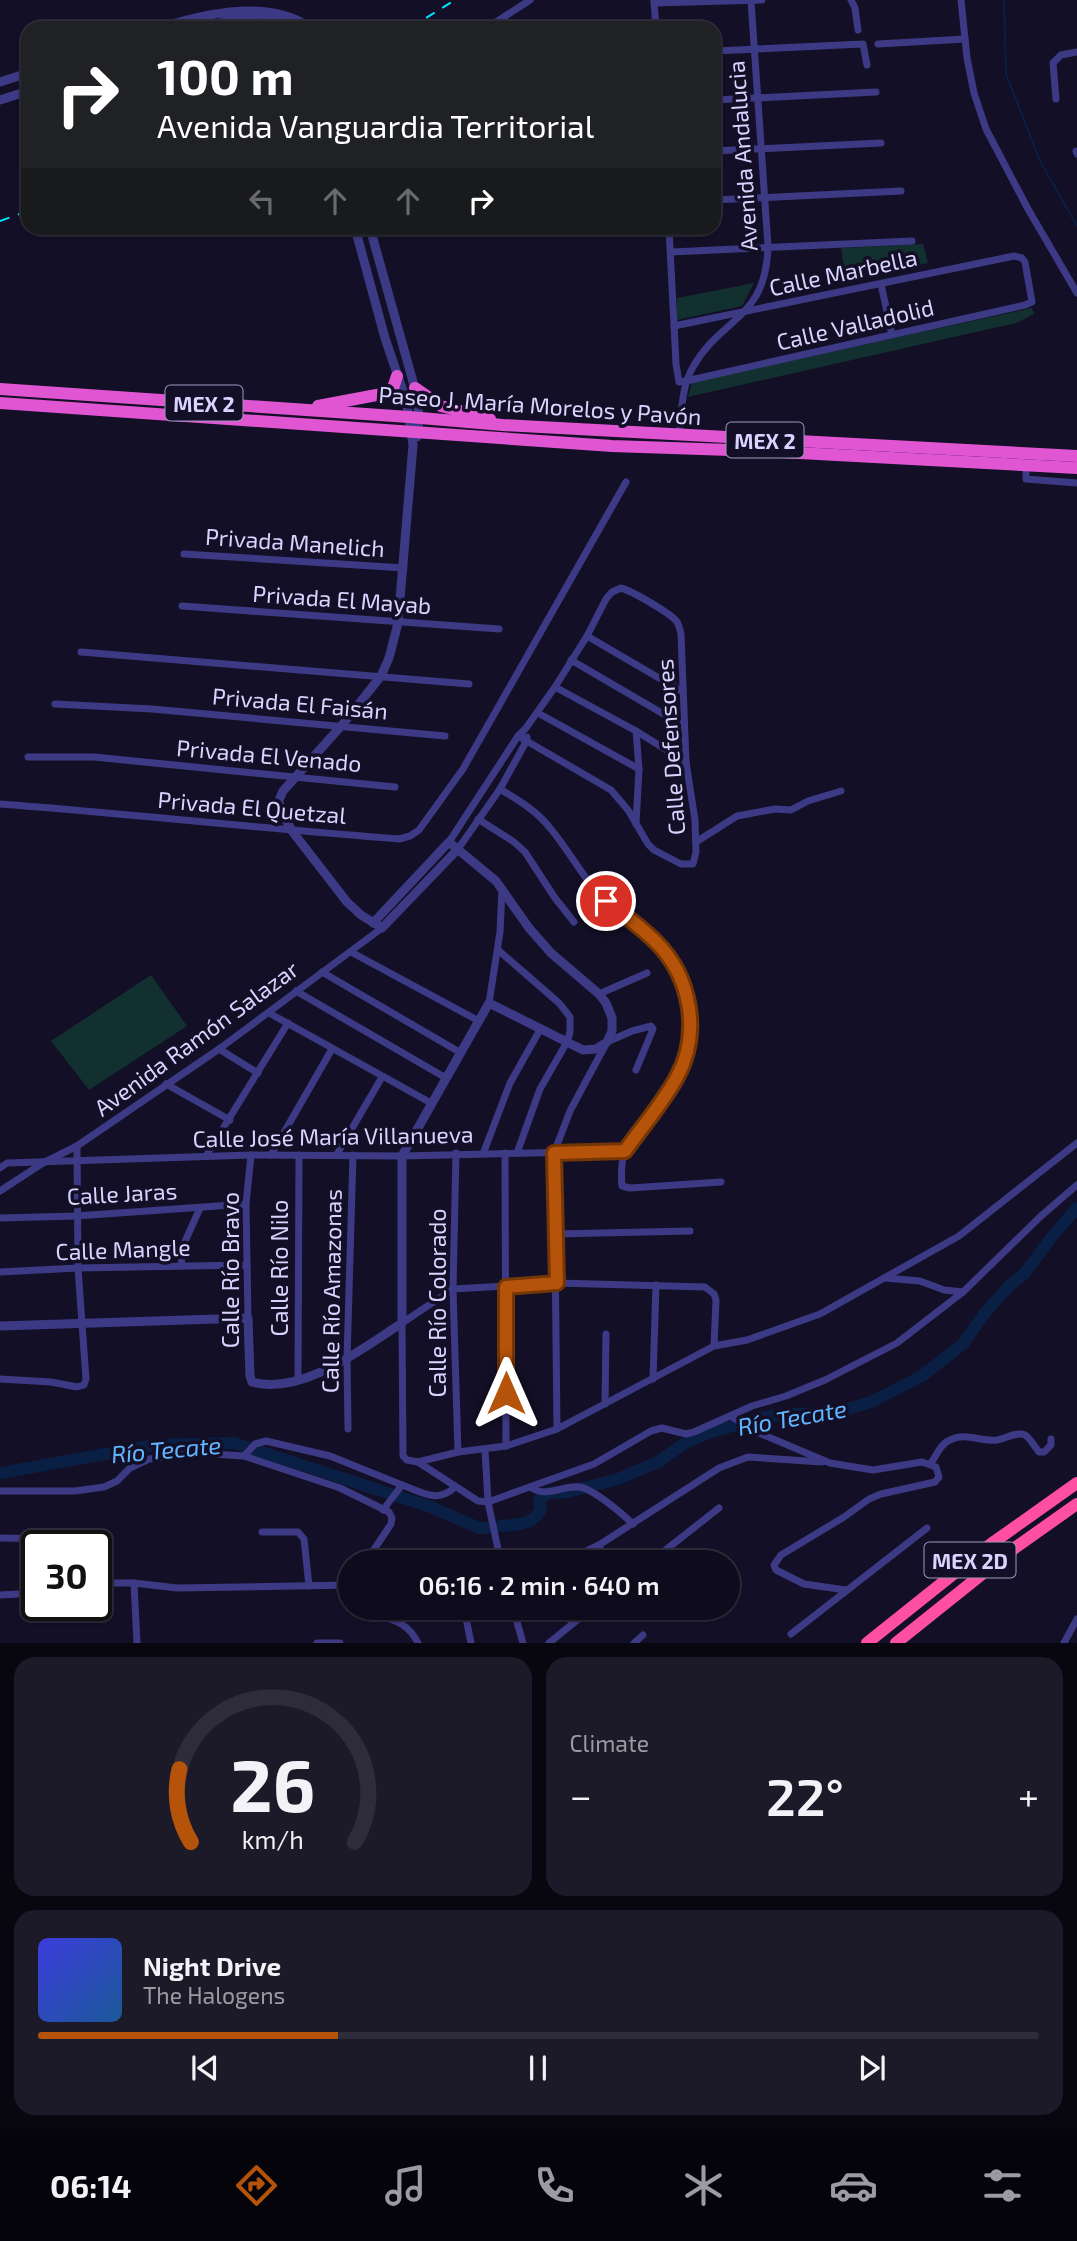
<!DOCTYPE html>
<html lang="en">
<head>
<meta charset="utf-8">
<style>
	:root { --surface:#0e0b1c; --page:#1c1929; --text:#f1f3f6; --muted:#9b9ba3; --line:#2e2b3b; --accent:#b45309 }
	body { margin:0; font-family:"Exo 2",sans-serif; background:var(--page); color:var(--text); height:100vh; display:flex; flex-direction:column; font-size:26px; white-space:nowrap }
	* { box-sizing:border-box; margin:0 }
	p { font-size:23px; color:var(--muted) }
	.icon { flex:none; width:38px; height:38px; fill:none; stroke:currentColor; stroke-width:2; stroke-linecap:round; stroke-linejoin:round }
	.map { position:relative; height:1643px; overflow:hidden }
	.side { display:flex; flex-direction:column; gap:14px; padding:14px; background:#08060f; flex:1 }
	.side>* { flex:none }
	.hud { position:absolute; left:21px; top:21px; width:700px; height:214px; border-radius:21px; box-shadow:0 2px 5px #0004,0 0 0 2px var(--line); background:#202124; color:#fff; overflow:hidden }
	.speed { position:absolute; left:21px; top:1530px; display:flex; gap:14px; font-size:35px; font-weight:700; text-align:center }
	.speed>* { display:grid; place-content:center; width:91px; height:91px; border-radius:50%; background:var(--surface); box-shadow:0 2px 5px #0004,0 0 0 2px var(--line); line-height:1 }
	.speed .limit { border:4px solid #111; border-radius:10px; background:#fff; color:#111 }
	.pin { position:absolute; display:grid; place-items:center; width:60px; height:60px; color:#fff; margin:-30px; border:4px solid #fff; border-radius:50%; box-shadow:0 2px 7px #0007 }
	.me { position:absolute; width:77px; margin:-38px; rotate:0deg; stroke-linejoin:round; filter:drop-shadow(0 0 5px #0008) }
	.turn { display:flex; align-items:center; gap:24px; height:147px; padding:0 21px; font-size:32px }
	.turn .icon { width:91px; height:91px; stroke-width:2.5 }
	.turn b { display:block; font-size:49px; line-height:60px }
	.lanes { display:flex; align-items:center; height:66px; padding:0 21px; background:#0003; justify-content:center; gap:35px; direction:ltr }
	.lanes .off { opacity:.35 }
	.big { font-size:52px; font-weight:600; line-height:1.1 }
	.side .widget { flex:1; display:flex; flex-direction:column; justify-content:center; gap:10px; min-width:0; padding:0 24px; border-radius:21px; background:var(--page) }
	.side .dial { align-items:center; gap:0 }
	.dial svg { height:182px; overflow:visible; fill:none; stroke:var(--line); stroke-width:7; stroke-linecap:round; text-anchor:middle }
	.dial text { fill:var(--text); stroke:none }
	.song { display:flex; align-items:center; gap:21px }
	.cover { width:84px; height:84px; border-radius:10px; background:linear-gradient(135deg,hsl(240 70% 55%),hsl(210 70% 35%)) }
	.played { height:7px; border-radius:4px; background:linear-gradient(90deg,var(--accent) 30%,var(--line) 30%) }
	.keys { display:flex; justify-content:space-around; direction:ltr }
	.heat { display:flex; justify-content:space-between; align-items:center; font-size:38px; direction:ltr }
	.side .tiles { flex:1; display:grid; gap:14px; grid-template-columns:1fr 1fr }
	.widget:last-child { grid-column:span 2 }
	.trip { position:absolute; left:338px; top:1550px; width:402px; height:70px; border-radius:35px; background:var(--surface); box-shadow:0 2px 5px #0004,0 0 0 2px var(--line); font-weight:600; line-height:70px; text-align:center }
	.dock { display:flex; height:112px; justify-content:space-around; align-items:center; background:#06040b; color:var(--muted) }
	.dock .icon { width:49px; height:49px }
	.dock .current { color:var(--accent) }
	.dock b { font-size:32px; color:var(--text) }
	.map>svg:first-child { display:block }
	.green { fill:#12302f }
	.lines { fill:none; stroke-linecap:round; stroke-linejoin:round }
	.stream { stroke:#0a1f44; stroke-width:2 }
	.river { stroke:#0a1f44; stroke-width:12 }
	.minor { stroke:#3d3a85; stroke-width:7 }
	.tertiary { stroke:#3d3a85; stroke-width:9 }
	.trunk { stroke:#e055d1; stroke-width:12 }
	.motorway { stroke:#ff4fa3; stroke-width:12 }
	.rail { stroke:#00e5ff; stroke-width:2; stroke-dasharray:10 9; stroke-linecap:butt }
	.route-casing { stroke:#753606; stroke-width:18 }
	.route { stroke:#b45309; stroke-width:12 }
	.labels { text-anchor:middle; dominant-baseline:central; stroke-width:7; stroke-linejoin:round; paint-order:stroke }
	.shield { fill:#130f26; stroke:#9e99be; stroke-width:2 }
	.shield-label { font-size:21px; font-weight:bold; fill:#d9d4ff }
	.street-label { font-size:23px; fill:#d9d4ff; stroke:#130f26 }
	.water-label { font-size:24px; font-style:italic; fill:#62b6ff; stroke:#130f26 }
</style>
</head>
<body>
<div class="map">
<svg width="1077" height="1643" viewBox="0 0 1077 1643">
	<rect width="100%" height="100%" fill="#130f26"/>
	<g class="green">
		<polygon points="923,244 928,263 846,281 841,248"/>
		<polygon points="754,283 742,306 677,320 677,298"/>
		<polygon points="1032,308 1034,314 1016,323 688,397 692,382"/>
		<polygon points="151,975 187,1026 89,1090 51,1041"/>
	</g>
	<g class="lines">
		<polyline class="stream" points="1004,0 1006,74 1040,161 1077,226"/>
		<g class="river">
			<polyline points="0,1473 155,1445 234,1443 431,1507 479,1528 487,1528"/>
			<path d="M501,1526C518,1524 530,1526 541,1510L539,1500L548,1493L568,1492L618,1479L658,1462L685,1443L711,1432L761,1418L782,1414L834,1413L871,1402L922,1376L963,1344L984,1314L1009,1286L1024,1274L1054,1234L1077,1208"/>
		</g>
		<g class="minor">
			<polyline points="851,0 855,8 858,30"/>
			<polyline points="961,0 967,58 974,93 986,129 1028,209 1077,293"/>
			<polyline points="654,1 656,28"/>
			<polyline points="654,3 762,0"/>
			<polyline points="487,28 530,0"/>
			<polyline points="878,44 965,39"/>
			<polyline points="714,51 863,44 867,65"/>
			<polyline points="1056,99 1053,63 1061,55 1077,52"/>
			<polyline points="714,100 876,92"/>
			<polyline points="714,151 881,143"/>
			<polyline points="1076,151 1077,154"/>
			<polyline points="714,200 901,191"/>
			<polyline points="669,228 676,364 679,382 686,381"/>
			<polyline points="671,252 912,241"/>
			<polyline points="881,284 892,335"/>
			<polyline points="674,326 1014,256 1022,258 1025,262 1032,302 1025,305 686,381"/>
			<path d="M679,436C682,413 681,387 693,367C723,315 766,320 768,246L751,1"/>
			<polyline points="1026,465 1026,479 1077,483"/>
			<polyline points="184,554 404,568"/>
			<polyline points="182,606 499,629"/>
			<polyline points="587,636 683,692"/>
			<polyline points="81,652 469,684"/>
			<polyline points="571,660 684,726"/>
			<polyline points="555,687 636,731 686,762"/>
			<polyline points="55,704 152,709 445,736"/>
			<polyline points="538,713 639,769"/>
			<polyline points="28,757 94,757 395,787"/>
			<path d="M500,789C518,800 537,811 550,828C568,849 580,873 598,893C615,911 637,924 655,941C691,976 700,1031 678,1075C665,1102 640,1123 626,1149C621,1158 621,1176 622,1186L630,1188L721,1182"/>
			<path d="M0,804C133,814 266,829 399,839L410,836L419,830L463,769L626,482"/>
			<polyline points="478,819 514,842 525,852 555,898 574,922"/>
			<polyline points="636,824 639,769 636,731"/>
			<path d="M449,842L518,736L526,728L555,687L587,636L606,599L612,592L621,588C632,591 672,614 677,622C679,625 680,630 681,634L686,762L695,820L696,852L693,864H681L654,850L648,844L628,810L611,790L518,736"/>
			<polyline points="696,842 737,816 775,809 791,810 808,801 841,791"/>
			<polyline points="458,849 500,789 527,740 527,737"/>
			<polyline points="498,950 559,1003 570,1017 570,1032 567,1042 540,1089 517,1153"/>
			<polyline points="351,952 479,1021"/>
			<polyline points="322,972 461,1053"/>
			<polyline points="296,991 446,1078"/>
			<polyline points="599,994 647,973"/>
			<polyline points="489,1003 500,932 502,889"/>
			<polyline points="269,1013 431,1103"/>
			<polyline points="219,1049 258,1073"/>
			<polyline points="166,1084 230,1120"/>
			<polyline points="456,1153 453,1289 458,1452"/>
			<polyline points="505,1153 506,1446"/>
			<polyline points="337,1154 382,1077"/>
			<polyline points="483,1154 510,1083 541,1028"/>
			<polyline points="271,1155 332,1049"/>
			<polyline points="206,1156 288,1023"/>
			<polyline points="0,1168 7,1163 251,1155 402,1156 625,1151"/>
			<polyline points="0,1191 43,1163 77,1146 219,1049 382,928"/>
			<polyline points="0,1218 76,1216 246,1204"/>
			<polyline points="556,1234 690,1231"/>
			<polyline points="181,1266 183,1246 200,1208"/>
			<polyline points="0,1272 78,1268 247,1265"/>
			<polyline points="885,1278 920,1281 944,1290 963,1292"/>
			<polyline points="248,1318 246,1204 251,1155"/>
			<polyline points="714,1346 716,1300 714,1294 705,1287 557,1283 453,1289 402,1323 403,1456 407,1460 418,1462 458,1452 506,1446 557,1429 714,1346 747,1340 820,1314 959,1236 1077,1143"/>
			<polyline points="0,1379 51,1382 77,1387 84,1385 86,1379 78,1268 77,1146"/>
			<polyline points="653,1379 656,1285"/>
			<polyline points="298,1380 299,1155"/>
			<polyline points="605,1404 606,1334"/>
			<polyline points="732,1417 759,1433 830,1463 873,1470 922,1462 936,1467 939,1477 935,1482 881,1494 869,1499 844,1517 781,1555 774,1565 776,1570 804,1584 846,1590"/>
			<polyline points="348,1429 347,1359 353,1155"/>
			<polyline points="557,1429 554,1153 570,1111 607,1042 632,1031 651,1026 653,1029 636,1070"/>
			<polyline points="485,1450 488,1502 501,1563"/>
			<polyline points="244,1456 255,1444 266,1441 330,1456 402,1485"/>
			<polyline points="418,1462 478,1501 488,1502 594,1464 651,1431 662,1428 686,1434 694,1432 752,1406 786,1396 825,1380 897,1343 963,1292 1041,1216 1077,1185"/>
			<path d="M931,1463C936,1456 940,1445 948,1441C965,1431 980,1442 997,1440C1005,1439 1017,1431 1025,1435C1030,1438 1035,1447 1039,1452H1044L1051,1445V1439"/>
			<path d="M531,1487C545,1500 567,1482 584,1488C602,1496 618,1510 633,1524"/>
			<polyline points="0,1491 75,1491 104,1487 117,1481 130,1468 149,1459 195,1453 244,1456 340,1488 389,1512 392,1518 391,1524 365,1563"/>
			<path d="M383,1510L402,1485C422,1492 437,1504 455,1487"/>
			<polyline points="262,1532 298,1532 304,1539 309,1586"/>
			<polyline points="0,1538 108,1540"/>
			<polyline points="599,1545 605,1563"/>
			<polyline points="561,1563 599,1545 719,1468 748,1457 822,1462"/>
			<polyline points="649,1563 719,1508"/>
			<polyline points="134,1583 137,1643"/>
			<polyline points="96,1586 110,1583 134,1583 177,1588 350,1585"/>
			<polyline points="0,1595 37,1593"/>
			<polyline points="464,1608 471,1643"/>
			<polyline points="513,1608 523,1643"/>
			<polyline points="567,1608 572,1624"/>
			<path d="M380,1616C398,1621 409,1625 418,1643"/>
			<polyline points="791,1634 927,1528"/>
			<polyline points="317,1643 340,1643"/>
			<polyline points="549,1643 592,1608"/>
			<polyline points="634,1643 643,1635"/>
			<polyline points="1064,1643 1077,1619"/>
		</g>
		<g class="tertiary">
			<path d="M160,28C209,12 272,0 310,28"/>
			<path d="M205,28C235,18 267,3 295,28"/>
			<polyline points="0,82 28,73"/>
			<polyline points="0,100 28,91"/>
			<polyline points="355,228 385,338 406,400 413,445 398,623 389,658 381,676 342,725 283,791 279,800 280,809 292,831 347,902 361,915 382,928 458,849"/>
			<polyline points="370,228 417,396 419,418 417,437"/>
			<path d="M0,1326L248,1318L250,1376L252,1382C302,1396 363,1348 402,1323V1156L489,1003L583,1050L596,1049L607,1042L612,1031V1018L606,1003L599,994L551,953L529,928L496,881L449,842L373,923"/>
		</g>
		<g class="trunk">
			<polyline points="415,388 441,406 490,419"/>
			<polyline points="0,389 409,417 503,425 1077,456"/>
			<polyline points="0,403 612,446 760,451 1077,468"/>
			<polyline points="318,406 382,394 393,388 397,376"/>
		</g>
		<g class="motorway">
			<polyline points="867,1643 991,1544 1077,1483"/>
			<polyline points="896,1643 1016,1547 1077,1504"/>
		</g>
		<g class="rail">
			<polyline points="410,28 455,0"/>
			<polyline points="0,221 28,211"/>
		</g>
	</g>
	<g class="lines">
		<g class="route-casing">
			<path id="route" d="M506,1393V1287L557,1283L554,1153L625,1151C642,1127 663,1103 677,1077C701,1033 691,977 656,942C641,927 623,914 606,901"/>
		</g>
		<use href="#route" class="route"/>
	</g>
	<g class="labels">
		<g class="shield">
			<rect x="165.5" y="385.5" width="77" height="35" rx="5"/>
			<rect x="726.5" y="422.5" width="77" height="35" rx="5"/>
			<rect x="924.5" y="1542.5" width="91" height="35" rx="5"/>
		</g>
		<g class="shield-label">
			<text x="204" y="403">MEX 2</text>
			<text x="765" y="440">MEX 2</text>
			<text x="970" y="1560">MEX 2D</text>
		</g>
		<g class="street-label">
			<text transform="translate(742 156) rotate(-94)">Avenida Andalucia</text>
			<text transform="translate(843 272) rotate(-12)">Calle Marbella</text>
			<text transform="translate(855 324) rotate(-13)">Calle Valladolid</text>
			<text transform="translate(540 405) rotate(4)">Paseo J. María Morelos y Pavón</text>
			<text transform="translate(295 542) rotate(4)">Privada Manelich</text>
			<text transform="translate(342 599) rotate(4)">Privada El Mayab</text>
			<text transform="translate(300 703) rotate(5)">Privada El Faisán</text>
			<text transform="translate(670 747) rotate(-94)">Calle Defensores</text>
			<text transform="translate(269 755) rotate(5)">Privada El Venado</text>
			<text transform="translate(252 807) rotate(5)">Privada El Quetzal</text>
			<text transform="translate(196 1038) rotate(-36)">Avenida Ramón Salazar</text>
			<text transform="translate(333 1136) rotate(-1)">Calle José María Villanueva</text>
			<text transform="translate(122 1193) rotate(-3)">Calle Jaras</text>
			<text transform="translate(123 1249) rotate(-2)">Calle Mangle</text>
			<text transform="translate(279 1268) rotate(-90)">Calle Río Nilo</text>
			<text transform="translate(230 1270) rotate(-90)">Calle Río Bravo</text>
			<text transform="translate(331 1291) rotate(-89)">Calle Río Amazonas</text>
			<text transform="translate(437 1303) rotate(-90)">Calle Río Colorado</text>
		</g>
		<g class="water-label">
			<text transform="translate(792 1417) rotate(-10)">Río Tecate</text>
			<text transform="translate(166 1449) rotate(-5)">Río Tecate</text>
		</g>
	</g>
</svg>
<div class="speed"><div class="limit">30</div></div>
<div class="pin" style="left:606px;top:901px;background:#d93025"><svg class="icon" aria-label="arrive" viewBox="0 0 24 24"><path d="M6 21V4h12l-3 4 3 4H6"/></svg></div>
<svg class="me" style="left:506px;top:1393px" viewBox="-20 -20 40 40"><path d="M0-17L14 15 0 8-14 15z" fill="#b45309" stroke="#fff" stroke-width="4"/></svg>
<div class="trip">06:16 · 2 min · 640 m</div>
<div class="hud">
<div class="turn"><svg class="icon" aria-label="right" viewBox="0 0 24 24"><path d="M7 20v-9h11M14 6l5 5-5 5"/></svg><div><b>100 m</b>Avenida Vanguardia Territorial</div></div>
<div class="lanes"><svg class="icon off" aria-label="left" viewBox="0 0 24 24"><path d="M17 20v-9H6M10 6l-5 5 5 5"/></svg><svg class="icon off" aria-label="ahead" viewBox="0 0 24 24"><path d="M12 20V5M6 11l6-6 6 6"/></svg><svg class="icon off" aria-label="ahead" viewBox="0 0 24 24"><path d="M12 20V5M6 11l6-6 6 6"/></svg><svg class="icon" aria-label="right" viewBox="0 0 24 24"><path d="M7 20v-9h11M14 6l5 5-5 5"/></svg></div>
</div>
</div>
<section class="side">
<div class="tiles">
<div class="widget dial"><svg viewBox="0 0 100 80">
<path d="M14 69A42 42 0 1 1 86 69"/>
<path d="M14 69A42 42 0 0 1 9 37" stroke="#b45309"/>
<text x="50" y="56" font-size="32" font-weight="700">26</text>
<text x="50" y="72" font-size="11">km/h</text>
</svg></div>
<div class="widget"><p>Climate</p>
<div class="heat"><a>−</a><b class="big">22°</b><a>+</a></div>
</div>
<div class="widget">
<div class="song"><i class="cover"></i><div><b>Night Drive</b><p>The Halogens</p></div></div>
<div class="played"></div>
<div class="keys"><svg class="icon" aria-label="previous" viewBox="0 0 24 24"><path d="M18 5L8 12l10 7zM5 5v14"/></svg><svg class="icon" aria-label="pause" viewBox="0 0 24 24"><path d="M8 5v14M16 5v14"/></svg><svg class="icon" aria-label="next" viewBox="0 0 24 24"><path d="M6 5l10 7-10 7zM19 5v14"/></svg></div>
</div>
</div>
</section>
<nav class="dock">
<b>06:14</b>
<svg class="icon current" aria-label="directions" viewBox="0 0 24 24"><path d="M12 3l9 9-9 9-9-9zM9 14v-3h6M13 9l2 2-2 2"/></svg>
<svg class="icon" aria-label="music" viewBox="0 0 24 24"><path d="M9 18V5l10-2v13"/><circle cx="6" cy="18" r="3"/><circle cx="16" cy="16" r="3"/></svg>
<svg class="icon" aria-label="phone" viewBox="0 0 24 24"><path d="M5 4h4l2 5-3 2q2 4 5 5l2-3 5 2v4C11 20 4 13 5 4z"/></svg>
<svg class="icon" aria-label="climate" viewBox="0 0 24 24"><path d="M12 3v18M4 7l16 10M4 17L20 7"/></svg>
<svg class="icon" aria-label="car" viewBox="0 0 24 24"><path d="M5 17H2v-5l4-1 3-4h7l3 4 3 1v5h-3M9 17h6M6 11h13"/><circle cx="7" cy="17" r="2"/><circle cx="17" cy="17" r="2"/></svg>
<svg class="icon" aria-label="filters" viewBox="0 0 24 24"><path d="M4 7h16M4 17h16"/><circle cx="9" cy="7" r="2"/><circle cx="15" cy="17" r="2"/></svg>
</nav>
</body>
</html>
